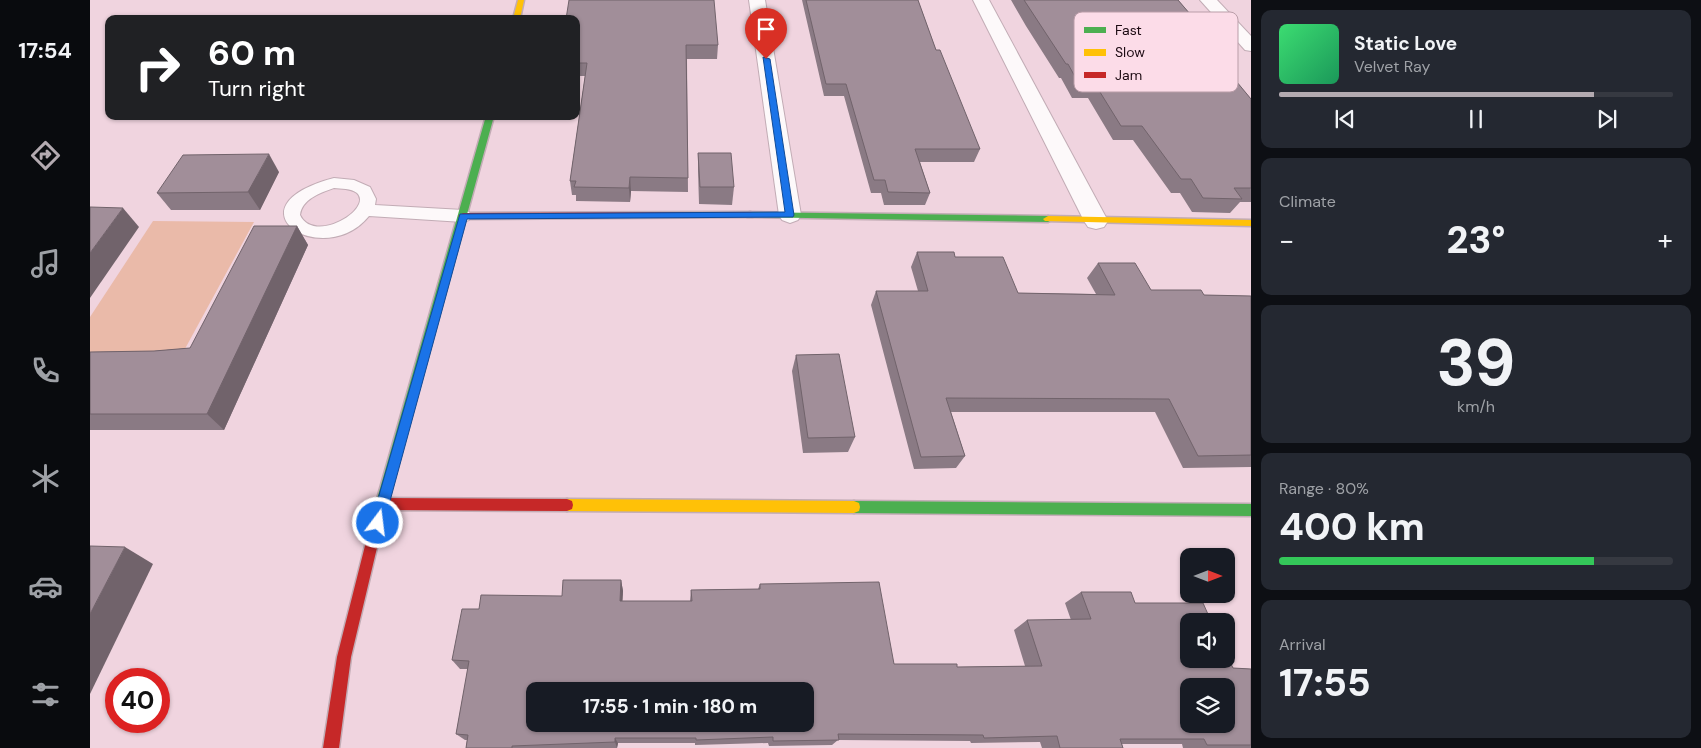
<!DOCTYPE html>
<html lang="en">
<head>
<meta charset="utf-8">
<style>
	:root { --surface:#171b24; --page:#242831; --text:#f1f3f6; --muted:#9ea1a6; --line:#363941; --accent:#b3aab0 }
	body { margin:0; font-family:"DM Sans",sans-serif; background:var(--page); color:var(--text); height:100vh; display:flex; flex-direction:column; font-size:19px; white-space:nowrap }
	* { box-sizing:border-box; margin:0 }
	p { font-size:16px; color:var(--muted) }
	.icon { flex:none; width:28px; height:28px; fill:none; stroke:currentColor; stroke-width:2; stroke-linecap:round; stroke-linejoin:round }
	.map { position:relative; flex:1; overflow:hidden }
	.panel { display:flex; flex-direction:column; gap:10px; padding:10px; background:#0d0f14; width:450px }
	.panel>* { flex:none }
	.guide { position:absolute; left:15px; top:15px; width:475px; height:105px; border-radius:10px; box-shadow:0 1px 4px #0004; background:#202124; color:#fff; overflow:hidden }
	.needle { width:32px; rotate:90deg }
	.buttons { position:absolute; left:1090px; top:548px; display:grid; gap:10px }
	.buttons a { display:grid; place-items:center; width:55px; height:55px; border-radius:10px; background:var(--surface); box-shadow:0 1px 4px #0004; font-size:25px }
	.speed { position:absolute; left:15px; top:668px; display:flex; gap:10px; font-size:25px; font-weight:700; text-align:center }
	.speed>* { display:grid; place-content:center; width:65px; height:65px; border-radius:50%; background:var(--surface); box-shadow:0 1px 4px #0004; line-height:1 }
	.speed .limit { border:8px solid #d22; background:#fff; color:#111 }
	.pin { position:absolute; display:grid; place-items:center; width:42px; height:42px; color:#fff; margin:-51px -21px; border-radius:50% 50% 50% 0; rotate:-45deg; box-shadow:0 0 5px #0007 }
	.pin .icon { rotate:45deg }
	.me { position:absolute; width:55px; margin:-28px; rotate:15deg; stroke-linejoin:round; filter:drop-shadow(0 0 4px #0008) }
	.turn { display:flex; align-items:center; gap:18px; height:105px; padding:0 20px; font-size:22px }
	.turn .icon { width:65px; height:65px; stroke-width:2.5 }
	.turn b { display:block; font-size:35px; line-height:42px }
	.big { font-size:38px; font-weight:800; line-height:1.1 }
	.panel .card { flex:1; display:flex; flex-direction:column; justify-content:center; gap:8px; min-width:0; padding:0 18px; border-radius:10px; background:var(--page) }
	.panel .dial { align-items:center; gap:0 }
	.dial b { font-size:65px; line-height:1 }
	.song { display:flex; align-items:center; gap:15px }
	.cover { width:60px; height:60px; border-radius:8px; background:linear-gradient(135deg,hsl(140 70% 55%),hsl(150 70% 35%)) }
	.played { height:5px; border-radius:2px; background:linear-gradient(90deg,var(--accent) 80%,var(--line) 80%) }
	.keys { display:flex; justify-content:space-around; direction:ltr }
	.heat { display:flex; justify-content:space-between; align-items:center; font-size:28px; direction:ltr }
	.charge { height:8px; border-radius:4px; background:linear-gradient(90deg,#34c759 80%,var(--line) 0) }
	.trip { position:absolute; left:436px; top:682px; width:288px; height:50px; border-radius:10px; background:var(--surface); box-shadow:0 1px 4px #0004; font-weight:800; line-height:50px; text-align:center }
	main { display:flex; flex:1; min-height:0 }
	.tab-bar { display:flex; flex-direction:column; width:90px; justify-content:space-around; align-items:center; background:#090b0e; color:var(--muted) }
	.tab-bar .icon { width:35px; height:35px }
	.tab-bar .active { color:var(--accent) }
	.tab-bar b { font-size:22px; color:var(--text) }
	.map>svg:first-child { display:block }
	.green { fill:#eabaa9 }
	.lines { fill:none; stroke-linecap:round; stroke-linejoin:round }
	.lane-casing { stroke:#c2acb5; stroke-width:2 }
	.street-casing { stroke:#c2acb5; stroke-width:2 }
	.fast-casing { stroke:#c2acb5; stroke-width:3 }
	.slow-casing { stroke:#c2acb5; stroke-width:3 }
	.jam-casing { stroke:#c2acb5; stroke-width:3 }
	.lane { fill:#fdf9fa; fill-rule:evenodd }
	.street { fill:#fdf9fa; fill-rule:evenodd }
	.fast { fill:#4caf50; fill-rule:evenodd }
	.slow { fill:#ffc107; fill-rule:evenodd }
	.jam { fill:#c62828; fill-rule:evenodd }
	.wall { fill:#8a7a84 }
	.shaded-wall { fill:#71636b }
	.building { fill:#a18e99; stroke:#71636b; fill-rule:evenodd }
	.route { fill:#1a73e8; stroke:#114b97 }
	.key { fill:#fcdce8; stroke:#b99da8; stroke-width:1 }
	.key-label { font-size:14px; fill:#1d0b13 }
</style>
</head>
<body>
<main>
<nav class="tab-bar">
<b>17:54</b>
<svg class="icon active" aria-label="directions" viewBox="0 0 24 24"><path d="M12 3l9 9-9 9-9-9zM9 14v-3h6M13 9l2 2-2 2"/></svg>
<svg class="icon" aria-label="music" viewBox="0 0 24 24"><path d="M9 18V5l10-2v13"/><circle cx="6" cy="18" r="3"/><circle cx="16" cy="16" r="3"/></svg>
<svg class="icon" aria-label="phone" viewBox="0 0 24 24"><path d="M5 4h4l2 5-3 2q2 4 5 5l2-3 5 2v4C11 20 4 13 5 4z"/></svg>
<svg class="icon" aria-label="climate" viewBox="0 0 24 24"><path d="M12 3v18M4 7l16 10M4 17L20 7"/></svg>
<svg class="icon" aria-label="car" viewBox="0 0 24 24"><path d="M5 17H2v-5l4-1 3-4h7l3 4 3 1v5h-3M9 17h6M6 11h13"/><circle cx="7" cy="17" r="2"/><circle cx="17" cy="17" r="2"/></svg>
<svg class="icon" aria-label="filters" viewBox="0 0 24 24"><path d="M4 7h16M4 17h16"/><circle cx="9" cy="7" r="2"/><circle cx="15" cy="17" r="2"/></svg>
</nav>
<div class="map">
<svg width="1161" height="748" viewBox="0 0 1161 748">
	<rect width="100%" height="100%" fill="#f0d4df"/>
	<polygon class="green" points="63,221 164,222 90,358 0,357 0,317"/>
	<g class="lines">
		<g class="lane-casing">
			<path id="lane" d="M244,178L264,180L280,187L286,199L285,205L373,210L379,212L381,216L379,220L373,222L279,216C233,272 134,207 244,178ZM244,188C251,189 261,188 267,193C284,209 224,245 210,215C212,199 230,193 244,188Z"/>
		</g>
		<g class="street-casing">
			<g id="street">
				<polygon points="659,0 675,0 711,215 708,220 700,223 692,220 689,215"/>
				<polygon points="883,0 899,0 1018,221 1014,227 1006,229 998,227 994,221"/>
				<polygon points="1110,0 1127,0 1161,36 1161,51 1155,50"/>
			</g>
		</g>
		<g class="fast-casing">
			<g id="fast">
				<polygon points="396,116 404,116 297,506 296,510 291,512 286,510 285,506"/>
				<polygon points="660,212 958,216 963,219 958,222 657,217 657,213"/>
				<polygon points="764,501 1161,504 1161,516 764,513 759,511 758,507 759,503"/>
			</g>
		</g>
		<g class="slow-casing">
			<g id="slow">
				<polygon points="428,0 434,0 430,19 423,19"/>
				<polygon points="958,216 1161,220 1161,226 955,221 953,219"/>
				<polygon points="477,499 764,501 769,503 770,507 769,511 764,513 477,511 472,509 471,505 472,501"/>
			</g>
		</g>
		<g class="jam-casing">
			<g id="jam">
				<polygon points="660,212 663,213 663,217 373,219 368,216 373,213"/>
				<polygon points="292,498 477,499 482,501 483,505 482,509 477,511 296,510 261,657 249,748 233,748 247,657 285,506 287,500"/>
			</g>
		</g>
		<use href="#lane" class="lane"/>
		<use href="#street" class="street"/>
		<use href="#fast" class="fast"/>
		<use href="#slow" class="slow"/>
		<use href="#jam" class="jam"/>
	</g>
	<g class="wall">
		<polygon points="712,0 828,0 846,50 890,149 884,162 830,162 840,193 835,205 794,205 791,193 781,193 754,96 734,96"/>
		<polygon points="921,0 1088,0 1143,64 1138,72 1161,99 1161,202 1150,202 1140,213 1102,212 1090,193 1081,193 1043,140 1023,140 998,98 982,98 971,78 969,78 936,26"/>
		<polygon points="486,19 628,45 627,59 597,59 598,192 541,191 540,202 486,201 486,195 482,195 480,181 495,76 486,76"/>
		<polygon points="608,153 644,187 642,205 609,204 608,170"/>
		<polygon points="189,172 170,210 81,210 67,193"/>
		<polygon points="207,226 218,245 134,430 0,430 0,352 64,351 100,348"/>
		<polygon points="827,252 865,257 928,293 1006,294 997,278 1008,263 1061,290 1114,295 1161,296 1161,467 1093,468 1065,412 861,412 875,456 866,468 824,469 781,305 786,291 828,291 821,267"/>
		<polygon points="706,355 765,437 758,452 713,453 702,371"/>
		<polygon points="531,580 533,591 532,601 600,601 601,590 668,589 670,584 804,664 867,667 935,666 924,630 937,620 981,620 975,603 991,592 1045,603 1143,668 1161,669 1161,748 1093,748 1092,744 1032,744 1033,748 952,748 950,742 881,743 880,741 748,740 742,745 679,746 678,743 605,745 605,743 528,743 527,748 376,748 377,740 375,740 366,734 378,669 370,669 362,660 389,609 472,596"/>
	</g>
	<g class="shaded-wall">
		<polygon points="179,154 189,172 170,210 158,192"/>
		<polygon points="540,177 541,191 540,202 539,188"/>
		<polygon points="33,208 49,227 0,298 0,253"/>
		<polygon points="207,226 218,245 134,430 117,414"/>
		<polygon points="35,547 63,564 0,694 0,614"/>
		<polygon points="531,580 533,591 532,612 530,601"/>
		<polygon points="525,738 528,743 527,748 525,742"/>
	</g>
	<g class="building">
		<polygon points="479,0 624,0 628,45 596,45 598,178 540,177 539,188 484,187 486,181 480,181 497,63 486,63 486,19 476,19"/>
		<polygon points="716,0 828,0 846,50 850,50 890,149 825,149 840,193 798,192 795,180 784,180 756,84 736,84"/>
		<polygon points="934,0 1088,0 1143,64 1132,64 1161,99 1161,188 1144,188 1152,199 1113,198 1101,179 1091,179 1052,126 1031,126 1005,84 989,84 978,64 976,64"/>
		<polygon points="608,153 641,153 644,187 610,187"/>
		<polygon points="179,154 158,192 67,193 93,155"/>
		<polygon points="0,207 33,208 0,253"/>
		<polygon points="164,226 207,226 117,414 0,414 0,352 64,351 100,348"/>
		<polygon points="827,252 864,252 865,257 913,257 928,293 1025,295 1008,263 1045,263 1061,290 1111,290 1114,295 1161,296 1161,455 1108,456 1079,399 856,398 875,456 831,457 786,291 838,291"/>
		<polygon points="749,354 765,437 718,438 706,355"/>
		<polygon points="0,546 35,547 0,614"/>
		<path d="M473,580H531L530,601H602L601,590L670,589V584L789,582L804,664H867V667L952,666L937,620L1001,619L991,592H1041L1045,603H1113L1121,621H1099V659H1136V654L1143,668L1161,669V745H1117L1114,739H1030L1033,748H970L967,736L894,738L893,735L748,734L749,740L683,741V737L606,740V738H525V742L422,746V748H376L378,735L366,734L379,661L362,660L372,609H389L391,595L472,596ZM1099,686H1136V724H1099ZM445,691H715V724H445Z"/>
	</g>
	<polygon class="route" points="673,57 680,59 704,215 703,217 377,219 294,523 292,527 288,529 283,527 281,523 370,214 695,212"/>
	<rect x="984" y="12" width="164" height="80" rx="8" class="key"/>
	<rect x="994" y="27" width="22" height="6" fill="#4caf50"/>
	<rect x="994" y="49" width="22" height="7" fill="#ffc107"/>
	<rect x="994" y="72" width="22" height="6" fill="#c62828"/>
	<g class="key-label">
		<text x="1025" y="35">Fast</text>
		<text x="1025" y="57">Slow</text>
		<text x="1025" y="80">Jam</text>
	</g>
</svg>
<div class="buttons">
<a><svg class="needle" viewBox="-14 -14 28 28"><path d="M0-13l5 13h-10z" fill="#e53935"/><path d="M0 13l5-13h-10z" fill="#9ea1a6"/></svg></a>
<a><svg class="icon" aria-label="sound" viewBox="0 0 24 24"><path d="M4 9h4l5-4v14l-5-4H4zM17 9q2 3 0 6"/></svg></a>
<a><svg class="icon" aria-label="layers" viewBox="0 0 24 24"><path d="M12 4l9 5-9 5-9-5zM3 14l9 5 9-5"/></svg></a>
</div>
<div class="speed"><div class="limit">40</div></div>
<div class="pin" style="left:676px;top:59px;background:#d93025"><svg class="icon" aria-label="arrive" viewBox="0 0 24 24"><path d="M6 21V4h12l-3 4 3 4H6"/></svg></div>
<svg class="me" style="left:288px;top:523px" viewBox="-20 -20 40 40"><circle r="17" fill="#1a73e8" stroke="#fff" stroke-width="3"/><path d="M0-11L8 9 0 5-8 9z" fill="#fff"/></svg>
<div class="trip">17:55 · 1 min · 180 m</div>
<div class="guide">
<div class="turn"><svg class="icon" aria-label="right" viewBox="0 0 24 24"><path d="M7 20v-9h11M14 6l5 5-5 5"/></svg><div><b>60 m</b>Turn right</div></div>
</div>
</div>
<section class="panel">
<div class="card">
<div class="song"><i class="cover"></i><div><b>Static Love</b><p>Velvet Ray</p></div></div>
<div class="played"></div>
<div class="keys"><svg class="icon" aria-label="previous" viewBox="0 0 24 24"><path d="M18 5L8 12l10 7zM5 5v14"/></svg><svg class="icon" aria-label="pause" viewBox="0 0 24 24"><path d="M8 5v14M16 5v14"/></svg><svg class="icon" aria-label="next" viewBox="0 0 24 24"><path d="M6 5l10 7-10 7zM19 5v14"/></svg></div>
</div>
<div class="card"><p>Climate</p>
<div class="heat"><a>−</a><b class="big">23°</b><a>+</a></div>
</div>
<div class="card dial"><b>39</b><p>km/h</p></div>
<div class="card"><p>Range · 80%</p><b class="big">400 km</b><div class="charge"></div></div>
<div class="card"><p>Arrival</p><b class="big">17:55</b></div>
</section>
</main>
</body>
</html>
